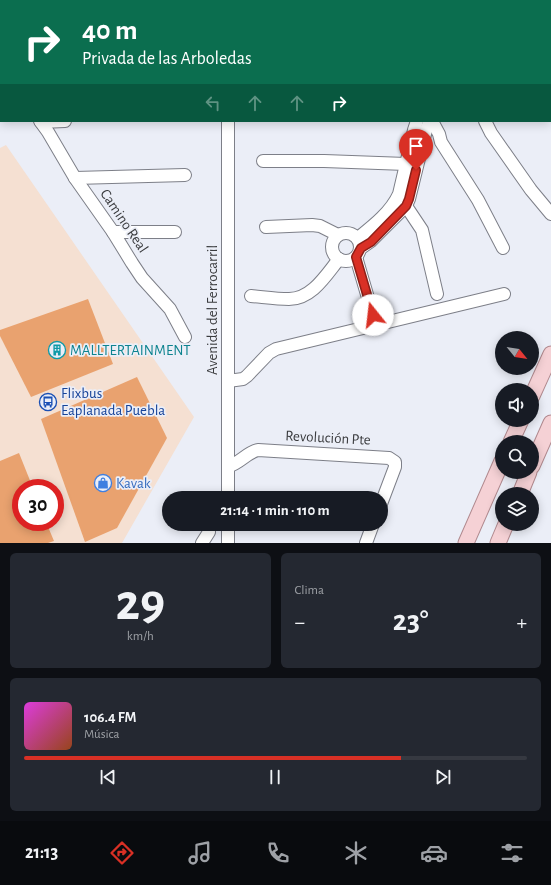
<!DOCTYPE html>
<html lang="es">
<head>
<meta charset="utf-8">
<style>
	:root { --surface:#171b24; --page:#242831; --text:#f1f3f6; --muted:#9ea1a6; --line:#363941; --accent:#d93025 }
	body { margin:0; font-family:"Alegreya Sans",sans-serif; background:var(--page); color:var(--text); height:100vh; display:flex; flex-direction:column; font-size:15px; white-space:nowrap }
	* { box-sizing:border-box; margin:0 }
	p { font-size:13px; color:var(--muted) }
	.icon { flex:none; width:22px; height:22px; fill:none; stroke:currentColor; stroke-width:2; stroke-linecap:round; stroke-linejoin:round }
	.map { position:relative; height:543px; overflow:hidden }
	.panel { display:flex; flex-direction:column; gap:10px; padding:10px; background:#0d0f14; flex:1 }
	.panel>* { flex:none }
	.guide { position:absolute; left:0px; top:0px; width:551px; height:122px; box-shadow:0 2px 10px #0003; background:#0b6e4f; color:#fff; overflow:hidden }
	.needle { width:26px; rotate:120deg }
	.buttons { position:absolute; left:495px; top:331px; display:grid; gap:8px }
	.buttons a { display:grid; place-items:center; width:44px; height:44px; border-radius:50%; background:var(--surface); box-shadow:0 2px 10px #0003; font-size:20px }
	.speed { position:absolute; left:12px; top:479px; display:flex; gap:8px; font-size:20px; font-weight:700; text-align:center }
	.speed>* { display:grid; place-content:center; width:52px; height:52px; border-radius:50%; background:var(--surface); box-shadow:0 2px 10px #0003; line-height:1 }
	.speed .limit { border:6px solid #d22; background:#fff; color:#111 }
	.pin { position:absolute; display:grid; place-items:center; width:34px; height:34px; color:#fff; margin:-41px -17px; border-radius:50% 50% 50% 0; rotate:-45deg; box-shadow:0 0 4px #0007 }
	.pin .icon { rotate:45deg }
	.me { position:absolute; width:44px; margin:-22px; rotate:344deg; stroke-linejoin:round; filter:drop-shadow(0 0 3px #0008) }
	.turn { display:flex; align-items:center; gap:14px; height:84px; padding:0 16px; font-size:18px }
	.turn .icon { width:52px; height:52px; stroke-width:2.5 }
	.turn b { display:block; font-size:28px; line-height:34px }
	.lanes { display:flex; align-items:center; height:38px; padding:0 16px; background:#0003; justify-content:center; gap:20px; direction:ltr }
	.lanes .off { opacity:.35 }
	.big { font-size:30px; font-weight:600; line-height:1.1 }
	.panel .widget { flex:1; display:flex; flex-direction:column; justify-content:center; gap:6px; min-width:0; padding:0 14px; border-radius:6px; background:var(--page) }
	.panel .dial { align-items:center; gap:0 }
	.dial b { font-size:52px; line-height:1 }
	.song { display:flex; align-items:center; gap:12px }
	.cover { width:48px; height:48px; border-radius:6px; background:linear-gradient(135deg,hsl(300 70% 55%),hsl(20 70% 35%)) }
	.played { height:4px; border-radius:2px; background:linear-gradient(90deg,var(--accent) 75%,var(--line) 75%) }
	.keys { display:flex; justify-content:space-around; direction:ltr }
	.heat { display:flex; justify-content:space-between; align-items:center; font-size:22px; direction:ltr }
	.panel .tiles { flex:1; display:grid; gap:10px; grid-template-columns:1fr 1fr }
	.widget:last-child { grid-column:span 2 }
	.trip { position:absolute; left:162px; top:491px; width:226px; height:40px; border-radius:20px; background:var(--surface); box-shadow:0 2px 10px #0003; font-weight:600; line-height:40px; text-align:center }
	.tabs { display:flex; height:64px; justify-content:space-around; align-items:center; background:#090b0e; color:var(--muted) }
	.tabs .icon { width:28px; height:28px }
	.tabs .active { color:var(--accent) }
	.tabs b { font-size:18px; color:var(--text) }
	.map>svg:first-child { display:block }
	.commercial { fill:#f5e0d2; fill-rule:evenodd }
	.building { fill:#e9a26f }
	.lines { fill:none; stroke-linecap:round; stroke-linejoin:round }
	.minor-casing { stroke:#7d7f88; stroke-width:14 }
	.major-casing { stroke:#b0898e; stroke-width:17 }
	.minor { stroke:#fff; stroke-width:12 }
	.major { stroke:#f5d1d5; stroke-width:15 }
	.route-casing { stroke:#8d1f18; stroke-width:10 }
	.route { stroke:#d93025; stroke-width:7 }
	.labels { text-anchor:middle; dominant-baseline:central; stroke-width:3.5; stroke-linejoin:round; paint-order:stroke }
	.street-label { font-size:15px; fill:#3a3b3e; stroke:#ebeef7 }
	.culture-label { font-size:15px; fill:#0d838f; stroke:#ebeef7; text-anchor:start }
	.transit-label { font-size:15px; fill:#164399; stroke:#ebeef7; text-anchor:start }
	.shop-label { font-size:15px; fill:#366cbe; stroke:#ebeef7; text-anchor:start }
</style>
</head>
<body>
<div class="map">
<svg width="551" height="543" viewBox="0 0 551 543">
	<rect width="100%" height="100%" fill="#ebeef7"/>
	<path class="commercial" d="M6,145L194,417L122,543H0V148ZM21,488H55V522H21Z"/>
	<g class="building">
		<polygon points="88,299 113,364 31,397 0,336 0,330"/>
		<polygon points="137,377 167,438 117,528 85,542 41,419"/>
		<polygon points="19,453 33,488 21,488 21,522 46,522 54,541 48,543 0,543 0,461"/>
	</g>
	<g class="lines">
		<g class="minor-casing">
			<g id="minor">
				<polyline points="228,0 228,1"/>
				<polyline points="420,0 421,1"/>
				<polyline points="31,1 31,0"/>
				<polyline points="0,45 1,43"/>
				<polyline points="0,68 1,70"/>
				<polyline points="40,121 48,132 75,178 113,232 132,263 142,278 170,309 185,337"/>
				<polyline points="228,121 228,498"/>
				<polyline points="432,121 439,134 441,142 478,200 503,248"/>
				<polyline points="485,121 491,133 531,190 551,214"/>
				<polyline points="41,122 65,121"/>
				<polyline points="263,161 324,161 406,164"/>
				<polyline points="75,178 185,175"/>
				<polyline points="406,206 422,230 437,294"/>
				<polyline points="266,227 312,225 320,226 338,235"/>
				<polyline points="113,232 175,232"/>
				<circle cx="346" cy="247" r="14"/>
				<path d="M358,238C373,226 391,212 399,194L414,130L417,121"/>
				<polyline points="361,248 371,241 406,206 409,199 426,130 430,121"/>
				<polyline points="356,257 373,315"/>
				<path d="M251,296C263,297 276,299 289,299C312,299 326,275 339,259"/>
				<polyline points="228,381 243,379 247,376 269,353 276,349 504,294"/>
				<path d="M229,466C240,463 246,453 258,450L389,458L395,462V467L381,504"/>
				<polyline points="202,543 209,532"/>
				<polyline points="228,543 228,524"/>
				<polyline points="366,543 373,524"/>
			</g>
		</g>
		<g class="major-casing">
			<g id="major">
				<polyline points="532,396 551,354"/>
				<polyline points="511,442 521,420"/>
				<polyline points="532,466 551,423"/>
				<polyline points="520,494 529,472"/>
				<polyline points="466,543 502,461"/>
				<polyline points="498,543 506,524"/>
			</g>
		</g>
		<use href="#minor" class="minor"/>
		<use href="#major" class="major"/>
	</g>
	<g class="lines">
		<g class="route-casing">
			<polyline id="route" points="373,315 356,257 361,248 371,242 406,206 409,199 416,170"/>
		</g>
		<use href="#route" class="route"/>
	</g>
	<defs>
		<g id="building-ring" transform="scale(0.9)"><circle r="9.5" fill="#ebeef7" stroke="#0f9aa8" stroke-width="1.5"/><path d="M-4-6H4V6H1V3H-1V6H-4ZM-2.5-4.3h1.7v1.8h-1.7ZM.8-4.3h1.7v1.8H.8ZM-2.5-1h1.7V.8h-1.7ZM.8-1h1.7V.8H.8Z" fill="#0f9aa8"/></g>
		<g id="bus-ring" transform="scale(0.9)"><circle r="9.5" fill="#ebeef7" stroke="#1a4fb4" stroke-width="1.5"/><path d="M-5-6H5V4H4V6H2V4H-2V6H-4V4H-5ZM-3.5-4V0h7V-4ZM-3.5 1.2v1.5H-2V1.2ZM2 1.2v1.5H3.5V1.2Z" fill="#1a4fb4"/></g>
		<g id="shop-ring" transform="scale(0.9)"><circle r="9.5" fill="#ebeef7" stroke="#3f7fe0" stroke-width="1.5"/><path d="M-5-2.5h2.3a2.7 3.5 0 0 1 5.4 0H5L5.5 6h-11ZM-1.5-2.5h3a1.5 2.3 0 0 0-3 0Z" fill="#3f7fe0"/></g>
	</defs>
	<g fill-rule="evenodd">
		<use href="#building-ring" x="57" y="350"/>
		<use href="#bus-ring" x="48" y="402"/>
		<use href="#shop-ring" x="103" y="483"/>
	</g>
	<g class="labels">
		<g class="street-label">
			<text transform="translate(124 221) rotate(56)">Camino Real</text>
			<text transform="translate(212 310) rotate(-90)">Avenida del Ferrocarril</text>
			<text transform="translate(328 438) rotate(3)">Revolución Pte</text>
		</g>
		<g class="culture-label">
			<text x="70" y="350">MALLTERTAINMENT</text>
		</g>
		<g class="transit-label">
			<text x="61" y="393">Flixbus<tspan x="61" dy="17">Eaplanada Puebla</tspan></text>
		</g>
		<g class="shop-label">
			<text x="116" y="483">Kavak</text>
		</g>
	</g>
</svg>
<div class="buttons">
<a><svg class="needle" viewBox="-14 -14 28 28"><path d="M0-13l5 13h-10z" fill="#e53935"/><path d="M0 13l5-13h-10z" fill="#9ea1a6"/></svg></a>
<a><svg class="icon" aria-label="sound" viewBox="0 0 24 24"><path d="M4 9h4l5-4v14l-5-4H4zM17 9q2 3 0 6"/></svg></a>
<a><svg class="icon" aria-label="search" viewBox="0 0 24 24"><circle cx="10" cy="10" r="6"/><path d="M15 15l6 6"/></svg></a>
<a><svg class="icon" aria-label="layers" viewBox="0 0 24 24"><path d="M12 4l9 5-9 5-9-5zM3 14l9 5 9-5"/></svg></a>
</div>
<div class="speed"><div class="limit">30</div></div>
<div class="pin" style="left:416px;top:170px;background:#d93025"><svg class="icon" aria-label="arrive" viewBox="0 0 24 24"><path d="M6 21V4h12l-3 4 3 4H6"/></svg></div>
<svg class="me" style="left:373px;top:315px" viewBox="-20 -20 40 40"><circle r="19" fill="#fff"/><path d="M0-13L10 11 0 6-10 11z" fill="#d93025"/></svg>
<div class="trip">21:14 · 1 min · 110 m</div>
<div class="guide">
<div class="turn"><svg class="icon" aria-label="right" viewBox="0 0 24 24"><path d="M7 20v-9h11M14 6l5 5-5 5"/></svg><div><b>40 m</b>Privada de las Arboledas</div></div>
<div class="lanes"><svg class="icon off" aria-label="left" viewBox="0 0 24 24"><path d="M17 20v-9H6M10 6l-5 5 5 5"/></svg><svg class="icon off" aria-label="ahead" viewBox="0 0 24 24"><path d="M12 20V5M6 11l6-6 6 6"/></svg><svg class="icon off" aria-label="ahead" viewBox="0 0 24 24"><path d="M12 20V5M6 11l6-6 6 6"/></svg><svg class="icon" aria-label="right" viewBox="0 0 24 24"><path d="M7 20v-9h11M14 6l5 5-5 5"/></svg></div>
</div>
</div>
<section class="panel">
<div class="tiles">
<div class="widget dial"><b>29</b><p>km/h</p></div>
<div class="widget"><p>Clima</p>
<div class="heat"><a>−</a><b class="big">23°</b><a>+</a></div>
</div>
<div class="widget">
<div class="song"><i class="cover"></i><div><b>106.4 FM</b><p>Música</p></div></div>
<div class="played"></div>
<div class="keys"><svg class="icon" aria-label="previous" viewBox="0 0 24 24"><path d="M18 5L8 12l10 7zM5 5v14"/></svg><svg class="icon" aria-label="pause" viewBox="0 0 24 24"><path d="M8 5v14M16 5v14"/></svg><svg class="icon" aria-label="next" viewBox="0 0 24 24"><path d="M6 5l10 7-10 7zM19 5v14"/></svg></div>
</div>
</div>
</section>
<nav class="tabs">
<b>21:13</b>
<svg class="icon active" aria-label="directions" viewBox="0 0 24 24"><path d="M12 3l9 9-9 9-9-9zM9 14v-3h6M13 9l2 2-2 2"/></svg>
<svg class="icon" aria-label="music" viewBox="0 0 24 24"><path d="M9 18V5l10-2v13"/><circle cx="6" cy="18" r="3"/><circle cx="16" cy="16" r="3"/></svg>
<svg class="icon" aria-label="phone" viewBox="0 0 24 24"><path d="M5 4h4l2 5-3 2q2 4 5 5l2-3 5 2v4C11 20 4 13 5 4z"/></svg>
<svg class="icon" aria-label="climate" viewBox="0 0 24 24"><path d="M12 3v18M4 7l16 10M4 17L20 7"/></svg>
<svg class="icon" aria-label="car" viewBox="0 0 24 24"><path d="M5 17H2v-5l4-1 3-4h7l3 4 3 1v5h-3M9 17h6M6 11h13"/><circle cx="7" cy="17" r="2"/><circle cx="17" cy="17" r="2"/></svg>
<svg class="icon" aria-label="filters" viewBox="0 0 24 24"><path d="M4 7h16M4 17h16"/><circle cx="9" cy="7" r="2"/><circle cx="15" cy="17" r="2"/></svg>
</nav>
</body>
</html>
